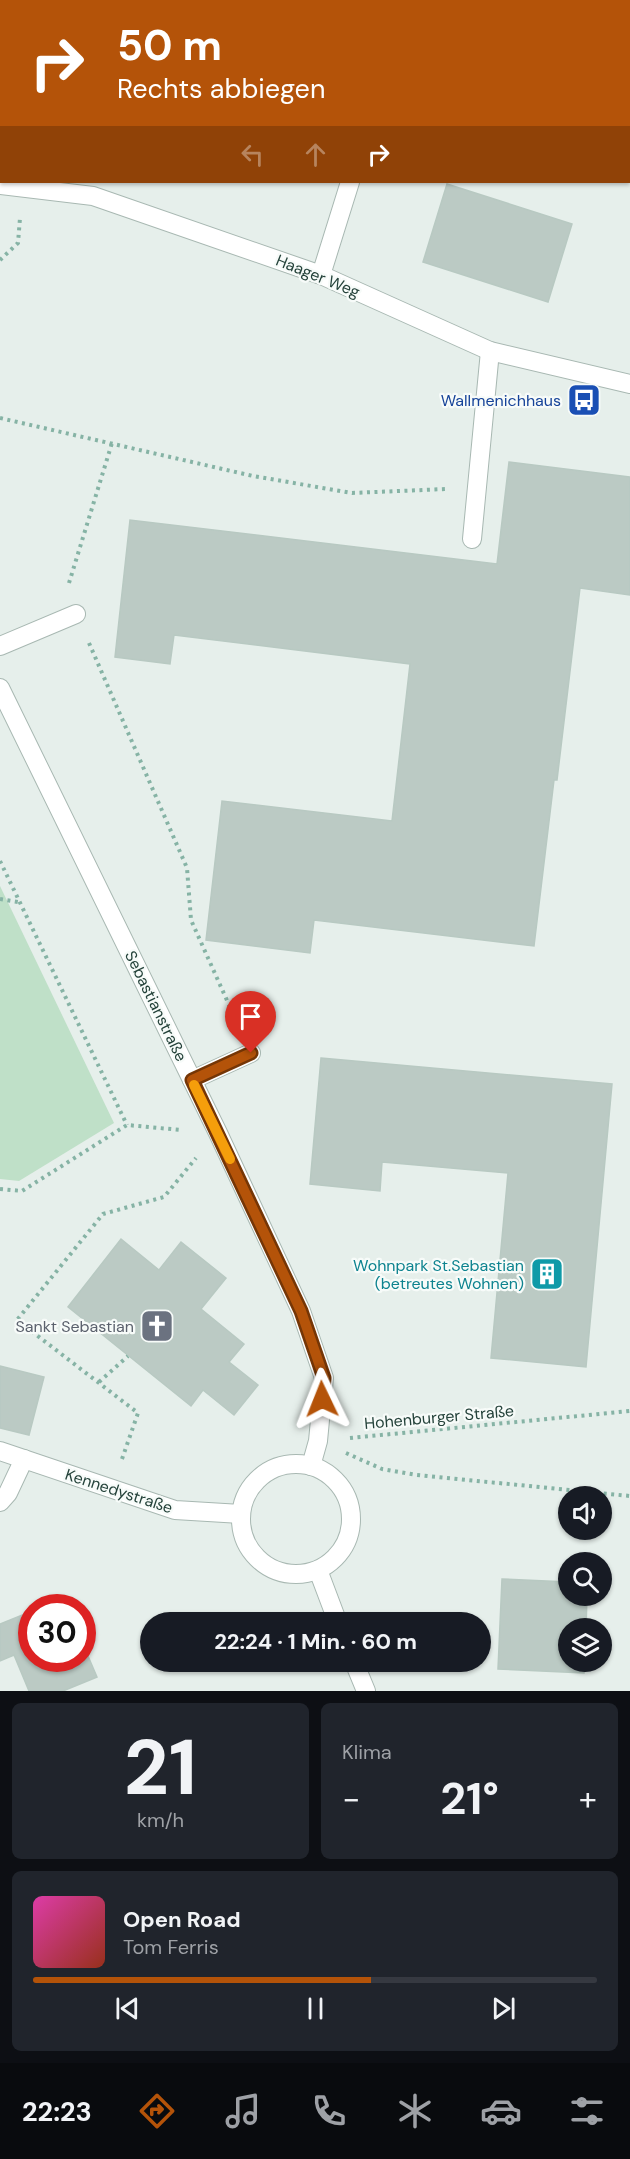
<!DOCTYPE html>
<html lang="de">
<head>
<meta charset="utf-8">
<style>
	:root { --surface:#171b24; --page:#20242c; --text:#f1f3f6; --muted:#9ea1a6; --line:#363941; --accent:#b45309 }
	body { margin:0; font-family:"DM Sans",sans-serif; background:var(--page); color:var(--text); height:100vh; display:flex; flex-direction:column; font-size:22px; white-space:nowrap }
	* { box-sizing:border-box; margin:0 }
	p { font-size:20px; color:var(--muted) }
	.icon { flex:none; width:33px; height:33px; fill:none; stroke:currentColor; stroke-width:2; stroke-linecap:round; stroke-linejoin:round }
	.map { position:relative; height:1691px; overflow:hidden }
	.panel { display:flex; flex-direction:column; gap:12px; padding:12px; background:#0d0f14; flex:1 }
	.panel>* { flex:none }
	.hud { position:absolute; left:0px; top:0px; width:630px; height:183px; box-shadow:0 2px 4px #0004; background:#b45309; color:#fff; overflow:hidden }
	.fabs { position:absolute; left:558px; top:1486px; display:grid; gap:12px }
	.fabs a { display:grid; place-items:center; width:54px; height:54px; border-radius:50%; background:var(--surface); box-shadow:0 2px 4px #0004; font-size:30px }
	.speed { position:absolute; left:18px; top:1594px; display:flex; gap:12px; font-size:30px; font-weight:700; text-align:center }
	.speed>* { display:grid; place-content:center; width:78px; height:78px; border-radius:50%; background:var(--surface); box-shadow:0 2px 4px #0004; line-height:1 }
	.speed .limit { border:9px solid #d22; background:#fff; color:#111 }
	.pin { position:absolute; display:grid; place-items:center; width:51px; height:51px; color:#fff; margin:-62px -26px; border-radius:50% 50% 50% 0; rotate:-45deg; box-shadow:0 0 6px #0007 }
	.pin .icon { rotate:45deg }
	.me { position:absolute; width:66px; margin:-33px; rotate:358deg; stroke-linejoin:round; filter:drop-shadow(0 0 4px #0008) }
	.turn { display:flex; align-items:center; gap:21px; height:126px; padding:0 18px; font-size:27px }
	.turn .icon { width:78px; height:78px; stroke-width:2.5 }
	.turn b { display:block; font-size:42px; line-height:51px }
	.lanes { display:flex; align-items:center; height:57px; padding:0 18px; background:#0003; justify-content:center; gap:30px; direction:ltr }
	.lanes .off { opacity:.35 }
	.big { font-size:45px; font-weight:700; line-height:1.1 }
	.panel .card { flex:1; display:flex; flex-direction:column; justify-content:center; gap:9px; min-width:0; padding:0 21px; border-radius:9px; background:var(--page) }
	.panel .dial { align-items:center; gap:0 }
	.dial b { font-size:78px; line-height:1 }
	.song { display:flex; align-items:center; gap:18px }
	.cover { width:72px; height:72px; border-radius:9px; background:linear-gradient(135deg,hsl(320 70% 55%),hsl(10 70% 35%)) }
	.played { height:6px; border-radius:3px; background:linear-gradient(90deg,var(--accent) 60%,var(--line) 60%) }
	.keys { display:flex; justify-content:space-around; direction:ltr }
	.heat { display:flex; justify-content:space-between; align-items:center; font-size:33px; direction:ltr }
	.panel .tiles { flex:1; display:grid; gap:12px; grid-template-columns:1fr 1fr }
	.card:last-child { grid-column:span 2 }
	.trip { position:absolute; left:140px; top:1612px; width:351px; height:60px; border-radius:30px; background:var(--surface); box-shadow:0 2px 4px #0004; font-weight:700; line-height:60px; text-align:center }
	.tab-bar { display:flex; height:96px; justify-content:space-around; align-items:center; background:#090b0e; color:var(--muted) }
	.tab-bar .icon { width:42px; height:42px }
	.tab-bar .active { color:var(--accent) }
	.tab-bar b { font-size:27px; color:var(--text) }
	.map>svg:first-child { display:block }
	.green { fill:#bfe0c8 }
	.building { fill:#bbcac4; stroke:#b8c9c2; stroke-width:1.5 }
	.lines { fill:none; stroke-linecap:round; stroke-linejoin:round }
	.service-casing { stroke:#a8b8b2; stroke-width:20 }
	.minor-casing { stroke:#a8b8b2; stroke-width:20 }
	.tertiary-casing { stroke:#a8b8b2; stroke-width:20 }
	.path { stroke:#86b3a5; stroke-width:4; stroke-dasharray:3 4.5; stroke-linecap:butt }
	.service { stroke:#fff; stroke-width:18 }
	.minor { stroke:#fff; stroke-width:18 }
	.tertiary { stroke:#fff; stroke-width:18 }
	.route-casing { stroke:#753606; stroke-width:15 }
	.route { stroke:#b45309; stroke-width:10 }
	.slow { stroke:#f59e0b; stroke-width:10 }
	.labels { text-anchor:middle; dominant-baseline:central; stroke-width:4.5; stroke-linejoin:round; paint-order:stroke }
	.street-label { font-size:16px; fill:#24423a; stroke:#f7fbf9 }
	.transit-label { font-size:16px; fill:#164399; stroke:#f7fbf9; text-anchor:end }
	.culture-label { font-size:16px; fill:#0d838f; stroke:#f7fbf9; text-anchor:end }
	.worship-label { font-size:16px; fill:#5b616d; stroke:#f7fbf9; text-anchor:end }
</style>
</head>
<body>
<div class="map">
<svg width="630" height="1691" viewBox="0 0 630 1691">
	<rect width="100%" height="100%" fill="#e6efeb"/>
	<polygon class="green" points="0,886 114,1123 19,1181 0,1179"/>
	<g class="building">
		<polygon points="447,184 572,224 548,302 423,262"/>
		<polygon points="509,462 630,477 630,595 580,588 557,780 554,780 534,946 314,920 310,953 206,940 222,801 392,821 410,664 174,635 170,664 115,657 130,520 497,564"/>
		<polygon points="321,1058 612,1084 586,1367 491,1358 508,1173 382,1162 380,1191 310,1184"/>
		<polygon points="121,1239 159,1270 181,1242 226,1278 201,1309 244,1344 229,1362 258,1385 234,1415 203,1390 191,1406 68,1307"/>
		<polygon points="0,1366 44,1377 29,1435 0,1428"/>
		<polygon points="502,1579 568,1582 568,1596 587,1596 586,1629 568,1629 568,1662 584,1662 584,1673 498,1669"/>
		<polygon points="32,1611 32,1659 82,1659 82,1642 97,1677 63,1691 29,1691 14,1655 0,1661 0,1624"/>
	</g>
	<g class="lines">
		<g class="service-casing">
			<g id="service">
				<polyline points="472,539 490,351"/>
				<polyline points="0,646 76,614"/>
				<polyline points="192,1080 251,1053"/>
			</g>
		</g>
		<g class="minor-casing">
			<g id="minor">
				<polyline points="404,2 405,0"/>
				<polyline points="321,275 350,182"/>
				<polyline points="0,688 218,1133 301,1311 324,1378 318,1441 311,1466"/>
				<polyline points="0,1451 175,1510 241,1514"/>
				<circle cx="296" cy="1519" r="55"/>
				<polyline points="0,1502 8,1493 24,1459"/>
				<polyline points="318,1570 338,1623"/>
				<polyline points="354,1662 366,1691"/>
			</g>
		</g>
		<g class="tertiary-casing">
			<polyline id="tertiary" points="0,185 93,196 321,275 490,351 630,384"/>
		</g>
		<g class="path">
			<polyline points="0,120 2,121"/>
			<polyline points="0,260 18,243 20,218"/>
			<polyline points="0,418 253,476 352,493 446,489"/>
			<polyline points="69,583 112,443"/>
			<polyline points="89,643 187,868 191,920 238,1025"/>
			<polyline points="0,861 127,1125"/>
			<polyline points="0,899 18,902"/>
			<polyline points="0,1189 22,1191 127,1125 181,1130"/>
			<polyline points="99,1382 128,1356"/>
			<polyline points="350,1438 630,1411"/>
			<polyline points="346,1453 382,1469 417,1475 630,1496"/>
			<polyline points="122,1459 138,1413 17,1320 103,1214 164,1197 196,1158"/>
		</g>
		<use href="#service" class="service"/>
		<use href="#minor" class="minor"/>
		<use href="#tertiary" class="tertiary"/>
	</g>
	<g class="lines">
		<g class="route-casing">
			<polyline id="route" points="251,1053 192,1080 301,1311 324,1378 322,1399"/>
		</g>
		<use href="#route" class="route"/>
		<polyline class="slow" points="194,1085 230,1159"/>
	</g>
	<defs>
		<g id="bus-square" transform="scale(1.725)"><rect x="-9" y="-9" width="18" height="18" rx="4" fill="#1a4fb4" stroke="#f7fbf9"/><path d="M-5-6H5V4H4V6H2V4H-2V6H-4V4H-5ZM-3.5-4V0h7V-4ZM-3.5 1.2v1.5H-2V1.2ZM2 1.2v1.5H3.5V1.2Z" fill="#fff"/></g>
		<g id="building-square" transform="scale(1.725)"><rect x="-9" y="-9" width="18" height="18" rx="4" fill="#0f9aa8" stroke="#f7fbf9"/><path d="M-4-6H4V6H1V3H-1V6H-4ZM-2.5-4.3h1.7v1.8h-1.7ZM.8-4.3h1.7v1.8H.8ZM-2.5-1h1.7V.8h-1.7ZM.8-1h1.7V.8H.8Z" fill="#fff"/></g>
		<g id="church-square" transform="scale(1.725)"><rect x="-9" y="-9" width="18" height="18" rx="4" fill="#6b7280" stroke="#f7fbf9"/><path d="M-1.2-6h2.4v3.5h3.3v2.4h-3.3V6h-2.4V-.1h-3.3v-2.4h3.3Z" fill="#fff"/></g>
	</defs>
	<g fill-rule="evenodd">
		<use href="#bus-square" x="584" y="400"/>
		<use href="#building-square" x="547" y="1274"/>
		<use href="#church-square" x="157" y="1326"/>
	</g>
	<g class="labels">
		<g class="street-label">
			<text transform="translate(318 276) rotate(22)">Haager Weg</text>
			<text transform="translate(156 1006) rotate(64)">Sebastianstraße</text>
			<text transform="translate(439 1417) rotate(-5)">Hohenburger Straße</text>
			<text transform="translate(119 1491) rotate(18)">Kennedystraße</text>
		</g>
		<g class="transit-label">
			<text x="561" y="400">Wallmenichhaus</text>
		</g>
		<g class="culture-label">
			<text x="524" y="1265">Wohnpark St.Sebastian<tspan x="524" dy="18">(betreutes Wohnen)</tspan></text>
		</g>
		<g class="worship-label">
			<text x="134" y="1326">Sankt Sebastian</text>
		</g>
	</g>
</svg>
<div class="fabs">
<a><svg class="icon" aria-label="sound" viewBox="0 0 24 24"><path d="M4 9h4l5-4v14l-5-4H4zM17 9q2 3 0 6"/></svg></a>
<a><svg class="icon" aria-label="search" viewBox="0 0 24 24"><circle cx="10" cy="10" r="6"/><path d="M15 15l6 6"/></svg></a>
<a><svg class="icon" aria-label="layers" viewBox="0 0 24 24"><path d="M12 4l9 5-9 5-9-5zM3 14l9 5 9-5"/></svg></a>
</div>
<div class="speed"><div class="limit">30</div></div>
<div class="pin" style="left:251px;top:1053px;background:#d93025"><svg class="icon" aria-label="arrive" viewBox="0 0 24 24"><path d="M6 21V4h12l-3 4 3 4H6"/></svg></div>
<svg class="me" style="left:322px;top:1399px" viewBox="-20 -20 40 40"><path d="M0-17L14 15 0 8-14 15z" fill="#b45309" stroke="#fff" stroke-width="4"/></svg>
<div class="trip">22:24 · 1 Min. · 60 m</div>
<div class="hud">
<div class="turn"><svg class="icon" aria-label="right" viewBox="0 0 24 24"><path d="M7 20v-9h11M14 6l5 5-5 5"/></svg><div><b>50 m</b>Rechts abbiegen</div></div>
<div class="lanes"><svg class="icon off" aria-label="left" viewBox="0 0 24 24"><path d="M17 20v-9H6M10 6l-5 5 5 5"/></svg><svg class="icon off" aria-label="ahead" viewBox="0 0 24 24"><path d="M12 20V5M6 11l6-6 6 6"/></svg><svg class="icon" aria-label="right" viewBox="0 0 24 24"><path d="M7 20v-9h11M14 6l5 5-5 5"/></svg></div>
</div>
</div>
<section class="panel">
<div class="tiles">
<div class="card dial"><b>21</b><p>km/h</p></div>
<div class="card"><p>Klima</p>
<div class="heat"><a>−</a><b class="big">21°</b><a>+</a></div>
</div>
<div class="card">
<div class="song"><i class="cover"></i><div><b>Open Road</b><p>Tom Ferris</p></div></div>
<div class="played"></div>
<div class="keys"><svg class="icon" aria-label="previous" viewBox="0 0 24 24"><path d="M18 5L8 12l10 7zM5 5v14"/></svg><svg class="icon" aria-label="pause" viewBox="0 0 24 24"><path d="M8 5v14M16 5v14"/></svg><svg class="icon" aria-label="next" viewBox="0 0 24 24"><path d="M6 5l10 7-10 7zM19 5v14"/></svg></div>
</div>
</div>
</section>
<nav class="tab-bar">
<b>22:23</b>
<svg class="icon active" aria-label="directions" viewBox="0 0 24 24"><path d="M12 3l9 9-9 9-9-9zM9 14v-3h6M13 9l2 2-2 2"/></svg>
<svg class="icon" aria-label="music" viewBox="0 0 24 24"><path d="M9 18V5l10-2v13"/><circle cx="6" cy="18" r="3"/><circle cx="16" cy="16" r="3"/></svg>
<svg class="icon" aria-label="phone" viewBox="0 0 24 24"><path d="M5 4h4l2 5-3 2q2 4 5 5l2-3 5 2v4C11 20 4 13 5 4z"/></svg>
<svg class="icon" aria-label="climate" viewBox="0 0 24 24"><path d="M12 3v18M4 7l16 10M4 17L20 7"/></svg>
<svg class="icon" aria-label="car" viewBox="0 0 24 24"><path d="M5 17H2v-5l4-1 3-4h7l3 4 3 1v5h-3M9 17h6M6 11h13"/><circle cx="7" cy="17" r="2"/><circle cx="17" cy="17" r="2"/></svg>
<svg class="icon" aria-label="filters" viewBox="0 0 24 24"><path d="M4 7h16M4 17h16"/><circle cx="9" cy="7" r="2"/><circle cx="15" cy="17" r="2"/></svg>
</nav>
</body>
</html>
